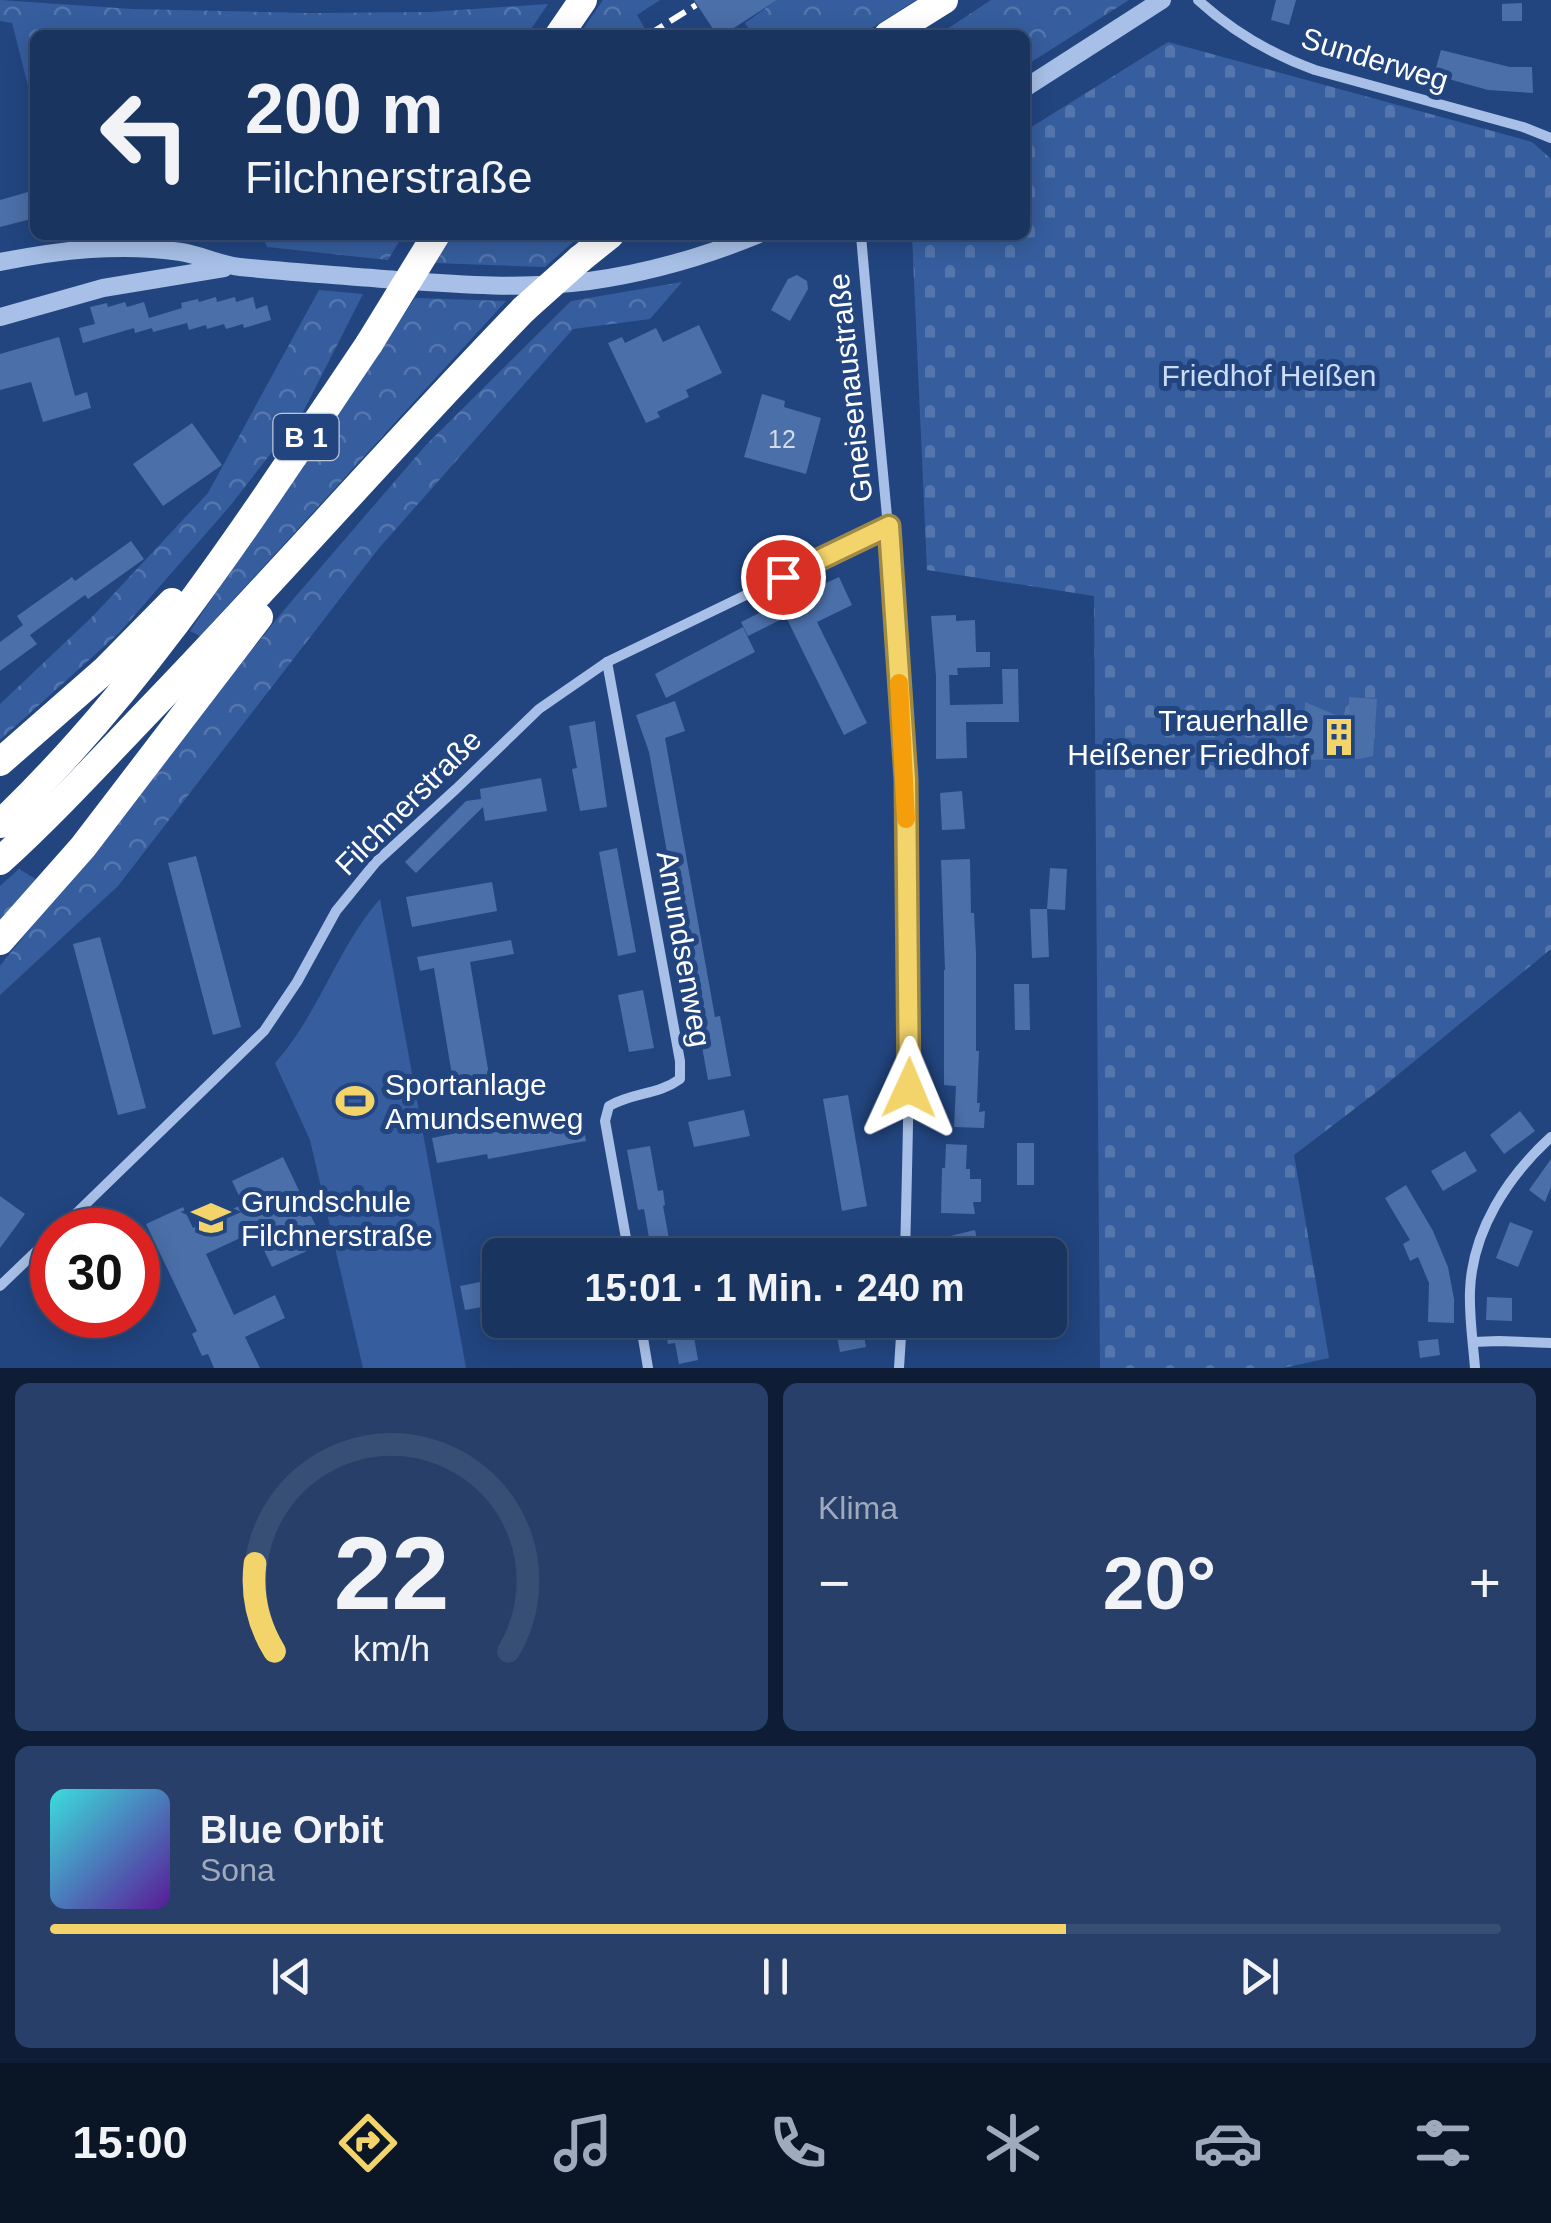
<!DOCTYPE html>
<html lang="de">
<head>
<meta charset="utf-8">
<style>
	:root { --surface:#1a3460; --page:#273f69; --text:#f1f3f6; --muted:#9faabd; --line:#384f75; --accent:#f3d46a }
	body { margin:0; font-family:Arial,sans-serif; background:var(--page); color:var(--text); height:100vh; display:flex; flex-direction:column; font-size:38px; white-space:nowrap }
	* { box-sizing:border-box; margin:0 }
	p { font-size:32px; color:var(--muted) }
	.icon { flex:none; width:55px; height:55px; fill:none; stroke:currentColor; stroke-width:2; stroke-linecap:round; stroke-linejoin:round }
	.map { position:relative; height:1368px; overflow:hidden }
	.details { display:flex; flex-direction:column; gap:15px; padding:15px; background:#0e1d35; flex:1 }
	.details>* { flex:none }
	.guide { position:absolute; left:30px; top:30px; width:1000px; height:210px; border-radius:15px; box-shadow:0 5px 25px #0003,0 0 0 2px var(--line); background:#1a3460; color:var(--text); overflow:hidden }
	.speed { position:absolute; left:30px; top:1208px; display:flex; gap:20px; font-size:50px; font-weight:700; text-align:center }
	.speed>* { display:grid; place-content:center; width:130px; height:130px; border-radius:50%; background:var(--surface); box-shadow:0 5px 25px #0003,0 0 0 2px var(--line); line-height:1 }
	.speed .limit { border:15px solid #d22; background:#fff; color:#111 }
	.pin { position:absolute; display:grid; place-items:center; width:85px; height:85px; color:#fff; margin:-42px; border:5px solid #fff; border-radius:50%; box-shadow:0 2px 10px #0007 }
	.me { position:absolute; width:110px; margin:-55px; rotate:1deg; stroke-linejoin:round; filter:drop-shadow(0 0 8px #0008) }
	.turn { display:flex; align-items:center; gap:35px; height:210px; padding:0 50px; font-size:45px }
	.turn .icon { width:130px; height:130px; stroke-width:2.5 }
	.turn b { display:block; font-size:70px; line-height:85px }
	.big { font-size:75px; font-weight:700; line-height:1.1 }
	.details .widget { flex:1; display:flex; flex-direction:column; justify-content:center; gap:15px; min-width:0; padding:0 35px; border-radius:15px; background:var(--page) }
	.details .dial { align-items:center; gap:0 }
	.dial svg { height:260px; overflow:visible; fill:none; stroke:var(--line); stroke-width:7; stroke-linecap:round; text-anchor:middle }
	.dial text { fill:var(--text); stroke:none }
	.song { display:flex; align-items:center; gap:30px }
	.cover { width:120px; height:120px; border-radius:15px; background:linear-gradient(135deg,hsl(180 70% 55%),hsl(270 70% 35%)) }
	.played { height:10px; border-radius:5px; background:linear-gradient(90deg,var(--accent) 70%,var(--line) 70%) }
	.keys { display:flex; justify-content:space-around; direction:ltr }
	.heat { display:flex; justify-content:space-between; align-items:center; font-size:55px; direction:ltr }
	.details .tiles { flex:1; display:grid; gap:15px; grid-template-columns:1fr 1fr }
	.widget:last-child { grid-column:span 2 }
	.trip { position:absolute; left:482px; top:1238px; width:585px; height:100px; border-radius:15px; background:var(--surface); box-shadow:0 5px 25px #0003,0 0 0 2px var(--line); font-weight:700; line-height:100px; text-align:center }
	.dock { display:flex; height:160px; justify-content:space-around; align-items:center; background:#0a1526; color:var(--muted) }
	.dock .icon { width:70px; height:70px }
	.dock .active { color:var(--accent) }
	.dock b { font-size:45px; color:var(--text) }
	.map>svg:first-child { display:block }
	.forest { fill:url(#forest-crowns) }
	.cemetery { fill:url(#cemetery-stones) }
	.garden { fill:#365e9e }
	.building { fill:#4b6fa9 }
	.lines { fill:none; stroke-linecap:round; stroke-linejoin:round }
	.minor { stroke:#a8c0e7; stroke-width:10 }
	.tertiary { stroke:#a8c0e7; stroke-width:18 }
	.motorway { stroke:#fff; stroke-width:28 }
	.rail { stroke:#fff; stroke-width:6; stroke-dasharray:18 8; stroke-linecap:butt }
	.motorway-bridge { stroke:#fff; stroke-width:28 }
	.route-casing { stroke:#9e8a45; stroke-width:25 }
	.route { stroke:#f3d46a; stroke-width:18 }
	.slow { stroke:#f59e0b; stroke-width:18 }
	.labels { text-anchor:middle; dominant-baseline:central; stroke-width:10; stroke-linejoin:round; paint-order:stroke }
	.number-label { font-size:25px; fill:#d2dbea }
	.shield { fill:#224580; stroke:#bdc7d9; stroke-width:2.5 }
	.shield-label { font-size:28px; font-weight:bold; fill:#fff }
	.street-label { font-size:30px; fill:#fff; stroke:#224580 }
	.park-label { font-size:30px; fill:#cbdcf6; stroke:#224580 }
	.poi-label { font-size:30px; fill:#fff; stroke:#224580; text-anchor:start }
</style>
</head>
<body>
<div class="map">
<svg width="1551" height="1368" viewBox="0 0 1551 1368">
	<defs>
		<pattern id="forest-crowns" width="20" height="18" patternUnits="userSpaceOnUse" patternTransform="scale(2.5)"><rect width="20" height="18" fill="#365e9e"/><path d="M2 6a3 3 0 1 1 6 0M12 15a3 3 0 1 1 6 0" fill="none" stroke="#5476ad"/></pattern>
		<pattern id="cemetery-stones" width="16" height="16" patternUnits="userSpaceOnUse" patternTransform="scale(2.5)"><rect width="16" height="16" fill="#365e9e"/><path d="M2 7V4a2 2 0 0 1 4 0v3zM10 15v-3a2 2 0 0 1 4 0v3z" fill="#5476ad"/></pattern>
	</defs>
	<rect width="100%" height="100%" fill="#224580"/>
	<g class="forest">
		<polygon points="0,0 132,9 310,13 429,12 548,4 527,35 160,35 148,31 147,35 35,35 35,113 12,23 0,21"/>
		<polygon points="603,0 660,0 637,15 645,29 634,35 579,35"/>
		<polygon points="777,0 916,0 861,35 753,35 745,23"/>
		<polygon points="991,0 1129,0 1025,66 1025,35 938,35"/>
		<polygon points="285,235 403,235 388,260 267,247 265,242"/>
		<polygon points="453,235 581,235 545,267 435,263"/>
		<polygon points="682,282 650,319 573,329 379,548 118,886 0,995 0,966 284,610 426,445 571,301"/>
		<polygon points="319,290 363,294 303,412 230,506 119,633 0,740 0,704 92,617 208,493"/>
		<polygon points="415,298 506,301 200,636 190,631"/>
		<polygon points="19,869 39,881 0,928 0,886"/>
	</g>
	<polygon class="cemetery" points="1168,42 1532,142 1551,159 1551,949 1378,1091 1294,1155 1329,1358 1283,1368 1100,1368 1094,596 927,570 912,235 1025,235 1025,131"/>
	<path class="garden" d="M380,899L466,1368H363L310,1140L275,1063C319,1014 337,948 380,899Z"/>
	<g class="building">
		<polygon points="694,0 777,0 723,35 717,35"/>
		<polygon points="1276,0 1296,0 1289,25 1271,20"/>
		<polygon points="1522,3 1522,21 1502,21 1502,4"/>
		<polygon points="1441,50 1510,67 1532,67 1533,93 1488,90 1434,75"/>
		<polygon points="35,190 35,218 0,227 0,200"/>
		<polygon points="797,275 807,281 808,289 790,321 771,310 788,279"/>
		<polygon points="216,297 217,302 235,297 236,302 253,297 256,309 267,305 271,320 244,328 243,324 226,329 224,324 207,329 206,325 189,330 187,323 153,332 152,328 135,333 134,328 83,343 79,328 95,324 90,307 107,303 108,307 125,302 127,307 144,302 149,318 182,308 181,303 198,299 199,302"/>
		<polygon points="699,325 722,373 686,390 689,397 657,412 660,417 646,423 608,343 622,337 625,343 656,328 663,342"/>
		<polygon points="59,337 75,396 87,392 91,408 43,422 31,382 0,390 0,354"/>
		<polygon points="762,394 785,401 784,407 821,418 806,474 744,457"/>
		<polygon points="192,423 222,465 163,506 133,464"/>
		<polygon points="131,541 144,559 88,599 85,595 30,635 37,644 0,671 0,642 23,625 17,616 72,577 75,581"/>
		<polygon points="839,577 852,605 817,622 867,723 844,735 786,617 748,636 741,622 814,586 815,588"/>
		<polygon points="956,615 956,621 975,620 976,652 990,652 990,667 957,668 958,675 949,675 950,705 1003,704 1002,669 1018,669 1019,722 966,722 967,758 936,759 936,676 931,616"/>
		<polygon points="743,627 755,652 666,698 655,674"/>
		<polygon points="1349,697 1377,699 1373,756 1359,759 1303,760 1305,702 1343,718 1344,712 1349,714"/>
		<polygon points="675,701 685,731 665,738 715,1017 720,1016 731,1076 708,1080 649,752 636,715"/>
		<polygon points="595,721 607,807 580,811 572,769 577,768 569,726"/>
		<polygon points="541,778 547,811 485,821 483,807 416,873 405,862 466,801 481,799 480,789"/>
		<polygon points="962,791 965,829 942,830 940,793"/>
		<polygon points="617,848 636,952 618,956 599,852"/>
		<polygon points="196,856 241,1027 213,1035 168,863"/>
		<polygon points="970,859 971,913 974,913 976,953 976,1051 979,1051 977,1103 980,1103 979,1112 985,1111 984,1128 954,1127 956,1086 944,1085 944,970 945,970 941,860"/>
		<polygon points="1050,868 1067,869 1065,910 1047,909"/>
		<polygon points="492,882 497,911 412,927 406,897"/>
		<polygon points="1030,909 1047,909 1049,957 1032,958"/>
		<polygon points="100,937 146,1108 118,1115 73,944"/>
		<polygon points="511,940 514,954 470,962 489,1075 453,1081 434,968 420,971 417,957"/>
		<polygon points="1014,984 1029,984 1030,1030 1015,1030"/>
		<polygon points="643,990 654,1048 629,1052 618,995"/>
		<polygon points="848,1095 867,1206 842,1211 823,1099"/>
		<polygon points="744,1110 750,1136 694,1147 688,1122"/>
		<polygon points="1520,1111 1535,1131 1504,1154 1490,1135"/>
		<polygon points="581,1116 586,1141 488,1159 487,1154 437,1163 432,1138 481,1128 482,1134"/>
		<rect x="1017" y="1143" width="17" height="42"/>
		<polygon points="946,1144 967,1145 966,1169 970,1169 970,1179 981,1179 981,1202 973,1202 975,1214 941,1213 942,1168 945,1168"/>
		<polygon points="650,1146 658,1191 663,1190 665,1205 663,1206 672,1255 652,1255 644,1209 638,1210 627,1150"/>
		<polygon points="1465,1151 1477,1171 1443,1191 1431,1171"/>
		<polygon points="283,1157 324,1243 272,1267 255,1231 206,1254 234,1315 275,1295 285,1318 245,1337 260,1368 214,1368 208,1354 202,1356 192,1334 197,1331 146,1224 183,1207 193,1228 243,1204 232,1181"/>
		<polygon points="1551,1159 1551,1187 1545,1202 1529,1190"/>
		<polygon points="1406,1185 1433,1231 1448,1267 1454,1299 1454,1323 1428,1322 1429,1283 1418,1257 1410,1261 1403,1244 1410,1240 1385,1198"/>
		<polygon points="0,1196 25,1214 0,1248"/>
		<polygon points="1510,1222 1533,1231 1518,1267 1496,1258"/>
		<polygon points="975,1230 980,1255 946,1255 942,1238"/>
		<polygon points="500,1278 500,1304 465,1310 460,1286"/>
		<polygon points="1487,1297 1512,1298 1512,1321 1486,1320"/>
		<polygon points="680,1320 691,1320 698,1360 679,1364 675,1343 668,1344 664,1323"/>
		<polygon points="834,1320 861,1320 866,1347 840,1352"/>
		<polygon points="932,1320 983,1320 982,1338 931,1337"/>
		<polygon points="1438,1339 1440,1355 1420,1358 1418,1341"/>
	</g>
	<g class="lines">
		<g class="minor">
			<path d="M1198,0C1233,32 1271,54 1315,70L1523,127L1551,138"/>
			<path d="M861,235C876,416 898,597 906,778C913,937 909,1096 905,1255"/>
			<path d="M607,662L680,1061V1079C658,1095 634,1092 609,1106L605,1121L629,1255"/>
			<polyline points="59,1230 264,1031 297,982 336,911 376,862 456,789 539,709 607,662 889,526"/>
			<polyline points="0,1286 52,1236"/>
			<polyline points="640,1320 648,1368"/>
			<polyline points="1473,1342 1499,1341 1551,1343"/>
			<polyline points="899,1368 902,1320"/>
			<path d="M1475,1368C1473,1342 1469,1317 1470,1291C1472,1231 1508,1176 1551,1137"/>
		</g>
		<g class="tertiary">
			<polyline points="1025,88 1162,0"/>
			<path d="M0,262C60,250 120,243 181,252C201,255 220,265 240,267C288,272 336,275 384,279C452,284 521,290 589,281C647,273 703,257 757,235"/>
			<polyline points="0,317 103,288 224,268"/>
		</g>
		<g class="motorway">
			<polyline points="559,35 583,0"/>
			<polyline points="888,35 944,0"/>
			<polyline points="580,259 610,235"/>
			<polyline points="0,762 105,670 172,602"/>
			<path d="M0,824C147,684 256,511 369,344"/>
			<path d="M0,861C55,811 104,757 155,704C280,574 399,438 524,309"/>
			<polyline points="0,941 83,847 259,617"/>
		</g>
		<g class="rail">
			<polyline points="648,35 696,5"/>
			<polyline points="714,35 715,34"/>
		</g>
		<g class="motorway-bridge">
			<polyline points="524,309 580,259"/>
			<polyline points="369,344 436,235"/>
		</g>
	</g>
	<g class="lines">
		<g class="route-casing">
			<polyline id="route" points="783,577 889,526 906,779 909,1088"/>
		</g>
		<use href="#route" class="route"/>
		<polyline class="slow" points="899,683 906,819"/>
	</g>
	<defs>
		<g id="building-bare" transform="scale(3)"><path d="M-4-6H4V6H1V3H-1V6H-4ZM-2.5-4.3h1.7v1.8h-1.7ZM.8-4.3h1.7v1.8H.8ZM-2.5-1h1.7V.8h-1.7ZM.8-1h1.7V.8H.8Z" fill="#f3d46a" stroke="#224580" stroke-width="2.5" paint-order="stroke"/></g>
		<g id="stadium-bare" transform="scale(3)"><path d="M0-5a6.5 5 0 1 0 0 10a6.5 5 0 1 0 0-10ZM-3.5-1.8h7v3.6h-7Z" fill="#f3d46a" stroke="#224580" stroke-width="2.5" paint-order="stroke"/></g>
		<g id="school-bare" transform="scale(3)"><path d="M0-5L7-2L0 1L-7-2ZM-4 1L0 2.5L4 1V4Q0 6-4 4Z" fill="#f3d46a" stroke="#224580" stroke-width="2.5" paint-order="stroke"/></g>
	</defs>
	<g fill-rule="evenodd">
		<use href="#building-bare" x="1339" y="737"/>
		<use href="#stadium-bare" x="355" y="1101"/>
		<use href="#school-bare" x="211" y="1218"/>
	</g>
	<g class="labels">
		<g class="number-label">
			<text x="782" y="439">12</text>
		</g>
		<rect class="shield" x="273.5" y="414" width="65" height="46" rx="8"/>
		<g class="shield-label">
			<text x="306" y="437">B 1</text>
		</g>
		<g class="street-label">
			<text transform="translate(1375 59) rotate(17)">Sunderweg</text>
			<text transform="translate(850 388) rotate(-96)">Gneisenaustraße</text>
			<text transform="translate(408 802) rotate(-45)">Filchnerstraße</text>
			<text transform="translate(684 949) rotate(80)">Amundsenweg</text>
		</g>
		<g class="park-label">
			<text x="1269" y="375">Friedhof Heißen</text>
		</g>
		<g class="poi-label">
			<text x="1309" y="720" text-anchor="end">Trauerhalle<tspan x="1309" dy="34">Heißener Friedhof</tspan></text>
			<text x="385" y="1084">Sportanlage<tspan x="385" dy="34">Amundsenweg</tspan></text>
			<text x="241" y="1201">Grundschule<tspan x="241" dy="34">Filchnerstraße</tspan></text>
		</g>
	</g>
</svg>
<div class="speed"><div class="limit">30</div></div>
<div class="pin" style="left:783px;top:577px;background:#d93025"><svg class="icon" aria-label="arrive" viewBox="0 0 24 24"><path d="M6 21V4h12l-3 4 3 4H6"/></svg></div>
<svg class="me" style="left:909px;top:1088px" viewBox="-20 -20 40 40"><path d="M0-17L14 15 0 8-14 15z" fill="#f3d46a" stroke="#fff" stroke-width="4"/></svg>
<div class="trip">15:01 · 1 Min. · 240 m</div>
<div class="guide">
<div class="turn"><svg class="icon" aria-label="left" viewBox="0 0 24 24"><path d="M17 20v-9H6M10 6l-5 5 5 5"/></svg><div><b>200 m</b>Filchnerstraße</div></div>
</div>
</div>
<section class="details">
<div class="tiles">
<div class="widget dial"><svg viewBox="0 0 100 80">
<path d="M14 69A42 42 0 1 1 86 69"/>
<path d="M14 69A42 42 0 0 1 8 42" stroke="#f3d46a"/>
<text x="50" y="56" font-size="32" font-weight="700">22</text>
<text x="50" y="72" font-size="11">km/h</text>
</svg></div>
<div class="widget"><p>Klima</p>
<div class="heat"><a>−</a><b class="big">20°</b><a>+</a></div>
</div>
<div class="widget">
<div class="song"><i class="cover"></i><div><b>Blue Orbit</b><p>Sona</p></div></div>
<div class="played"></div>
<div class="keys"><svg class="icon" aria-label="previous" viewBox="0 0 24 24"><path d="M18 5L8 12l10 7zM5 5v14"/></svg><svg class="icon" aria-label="pause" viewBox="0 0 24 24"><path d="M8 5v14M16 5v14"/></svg><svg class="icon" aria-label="next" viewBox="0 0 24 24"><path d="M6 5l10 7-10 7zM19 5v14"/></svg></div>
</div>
</div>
</section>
<nav class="dock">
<b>15:00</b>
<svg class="icon active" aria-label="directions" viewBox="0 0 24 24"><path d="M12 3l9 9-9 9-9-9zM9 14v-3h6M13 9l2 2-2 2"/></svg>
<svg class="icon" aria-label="music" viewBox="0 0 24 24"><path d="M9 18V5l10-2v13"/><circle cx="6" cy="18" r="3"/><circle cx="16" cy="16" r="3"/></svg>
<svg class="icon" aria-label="phone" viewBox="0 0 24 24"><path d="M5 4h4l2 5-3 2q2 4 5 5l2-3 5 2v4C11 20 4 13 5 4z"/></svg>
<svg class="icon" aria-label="climate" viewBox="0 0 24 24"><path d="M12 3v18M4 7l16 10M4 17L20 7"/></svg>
<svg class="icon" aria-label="car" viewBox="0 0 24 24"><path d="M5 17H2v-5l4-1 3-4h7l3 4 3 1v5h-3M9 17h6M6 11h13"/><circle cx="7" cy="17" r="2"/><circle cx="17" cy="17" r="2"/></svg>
<svg class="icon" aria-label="filters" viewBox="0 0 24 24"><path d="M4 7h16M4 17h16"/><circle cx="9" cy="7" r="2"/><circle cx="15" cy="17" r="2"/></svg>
</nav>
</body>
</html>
